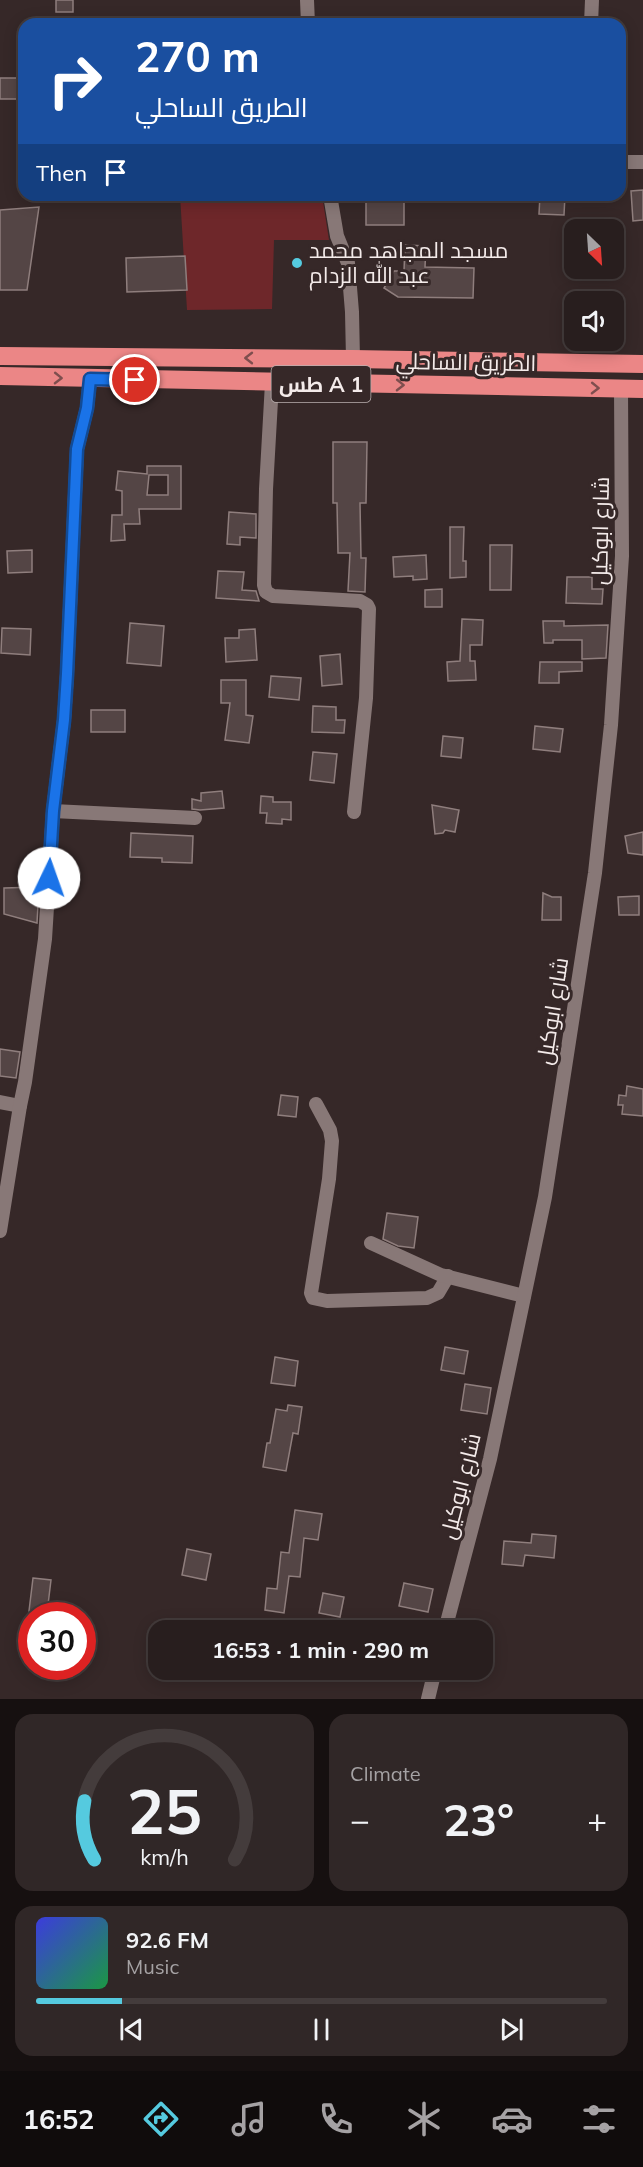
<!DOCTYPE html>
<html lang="en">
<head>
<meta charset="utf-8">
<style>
	:root { --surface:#281e1e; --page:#302727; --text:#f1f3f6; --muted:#a5a2a4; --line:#443c3c; --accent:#55cadf }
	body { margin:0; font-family:Mulish,Cairo,sans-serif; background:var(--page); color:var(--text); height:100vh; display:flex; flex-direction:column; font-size:22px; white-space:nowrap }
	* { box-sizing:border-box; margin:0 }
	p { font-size:20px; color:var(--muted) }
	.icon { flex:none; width:33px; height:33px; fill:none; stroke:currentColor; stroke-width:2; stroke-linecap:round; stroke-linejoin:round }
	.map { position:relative; height:1699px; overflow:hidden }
	.details { display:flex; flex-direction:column; gap:15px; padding:15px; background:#161010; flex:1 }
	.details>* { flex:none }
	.top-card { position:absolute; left:18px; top:18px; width:608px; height:183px; border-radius:18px; box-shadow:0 3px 15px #0003,0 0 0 2px var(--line); background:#1a4fa0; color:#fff; overflow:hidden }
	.needle { width:39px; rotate:155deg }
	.fabs { position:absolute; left:564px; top:219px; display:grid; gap:12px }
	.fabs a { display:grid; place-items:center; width:60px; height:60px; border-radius:12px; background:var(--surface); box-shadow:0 3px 15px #0003,0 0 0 2px var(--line); font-size:30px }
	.speed { position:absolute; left:18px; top:1602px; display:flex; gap:12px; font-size:30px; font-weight:700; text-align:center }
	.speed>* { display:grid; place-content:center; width:78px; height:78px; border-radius:50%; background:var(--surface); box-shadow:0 3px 15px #0003,0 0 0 2px var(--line); line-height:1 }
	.speed .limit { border:9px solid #d22; background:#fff; color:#111 }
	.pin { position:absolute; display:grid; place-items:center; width:51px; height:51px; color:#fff; margin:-26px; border:3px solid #fff; border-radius:50%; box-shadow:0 2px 6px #0007 }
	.me { position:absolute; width:66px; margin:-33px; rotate:3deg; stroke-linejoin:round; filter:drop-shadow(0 0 4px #0008) }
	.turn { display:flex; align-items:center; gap:21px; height:126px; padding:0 18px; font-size:27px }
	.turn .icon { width:78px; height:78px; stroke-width:2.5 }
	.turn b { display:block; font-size:42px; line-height:51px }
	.then { display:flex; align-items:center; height:57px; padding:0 18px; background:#0003; gap:12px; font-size:22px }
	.big { font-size:45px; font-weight:700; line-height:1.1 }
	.details .widget { flex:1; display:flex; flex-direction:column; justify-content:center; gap:9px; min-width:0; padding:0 21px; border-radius:18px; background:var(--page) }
	.details .dial { align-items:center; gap:0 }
	.dial svg { height:156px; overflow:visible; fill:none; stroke:var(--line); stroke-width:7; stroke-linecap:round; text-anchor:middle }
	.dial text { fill:var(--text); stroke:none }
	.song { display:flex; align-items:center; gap:18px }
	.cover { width:72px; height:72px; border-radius:9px; background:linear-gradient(135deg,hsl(240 70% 55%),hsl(140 70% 35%)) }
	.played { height:6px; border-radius:3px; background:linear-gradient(90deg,var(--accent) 15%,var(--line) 15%) }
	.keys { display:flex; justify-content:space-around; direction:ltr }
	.heat { display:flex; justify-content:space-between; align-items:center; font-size:33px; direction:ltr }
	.details .tiles { flex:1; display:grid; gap:15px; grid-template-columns:1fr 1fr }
	.widget:last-child { grid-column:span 2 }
	.trip { position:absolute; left:148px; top:1620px; width:345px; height:60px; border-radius:18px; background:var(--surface); box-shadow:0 3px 15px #0003,0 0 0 2px var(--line); font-weight:700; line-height:60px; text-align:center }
	.tab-bar { display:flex; height:96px; justify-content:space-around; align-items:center; background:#100c0c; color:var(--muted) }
	.tab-bar .icon { width:42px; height:42px }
	.tab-bar .current { color:var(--accent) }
	.tab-bar b { font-size:27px; color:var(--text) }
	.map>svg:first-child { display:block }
	.green { fill:#6e272a }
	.building { fill:#544545; stroke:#8f7e7d; stroke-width:1.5; fill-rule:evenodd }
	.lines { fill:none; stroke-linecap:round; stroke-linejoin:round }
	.street { stroke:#887877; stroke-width:14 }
	.highway { stroke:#eb8686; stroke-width:18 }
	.oneway { stroke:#7e4e4e }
	.route-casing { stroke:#114b97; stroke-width:15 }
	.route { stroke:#1a73e8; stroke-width:10 }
	.poi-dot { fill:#55cadf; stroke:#362828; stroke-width:2 }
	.labels { text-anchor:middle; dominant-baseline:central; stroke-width:6; stroke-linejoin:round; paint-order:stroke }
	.shield { fill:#362828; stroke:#bbb0b0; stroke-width:1.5 }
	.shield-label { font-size:21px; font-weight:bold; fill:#f4ebea }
	.poi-label { font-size:22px; fill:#f4ebea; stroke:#362828; text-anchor:start }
	.street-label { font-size:22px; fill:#f4ebea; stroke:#362828 }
</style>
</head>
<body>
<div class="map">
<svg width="643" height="1699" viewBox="0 0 643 1699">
	<rect width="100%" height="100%" fill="#362828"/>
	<polygon class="green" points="180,195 322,195 329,240 274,240 272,309 187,310"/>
	<g class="building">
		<rect x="56" y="0" width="17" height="12"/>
		<polygon points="0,78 21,78 20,99 0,99"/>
		<polygon points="643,190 643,220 633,221 631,191"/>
		<polygon points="540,195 565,195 564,215 539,214"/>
		<rect x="366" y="202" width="38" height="23"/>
		<polygon points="39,207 27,290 0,290 0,210"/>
		<polygon points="405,245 426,246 425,267 474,268 473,298 398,297 384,288 394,271 404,271"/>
		<polygon points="185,256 187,290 127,292 126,258"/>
		<polygon points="333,442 367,442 366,503 360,503 361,558 366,558 365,592 348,591 350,553 338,553 337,503 333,503"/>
		<path d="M147,466H181V509H139L140,524H124L125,540L111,541L112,515H122V491L116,490L118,471L147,474ZM149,475H168V495H147Z"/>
		<polygon points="229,512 256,514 256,538 240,537 240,545 227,544"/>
		<polygon points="450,527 464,527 463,561 466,561 466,577 450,578"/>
		<polygon points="490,545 512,545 511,590 490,590"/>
		<polygon points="32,550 32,572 8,573 7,551"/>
		<polygon points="426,555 427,579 413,580 413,576 394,577 393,557"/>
		<polygon points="218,571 244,572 242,590 256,591 259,601 216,598"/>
		<polygon points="567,577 592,577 592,589 603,589 602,604 566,603"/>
		<polygon points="442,589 442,607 425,607 425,590"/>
		<polygon points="462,619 483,620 482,645 470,645 470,661 475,661 476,680 448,681 447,662 460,661"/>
		<polygon points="543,621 564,621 564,626 608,625 606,658 582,659 582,640 553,640 553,643 544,643"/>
		<polygon points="130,623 164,626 161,666 127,663"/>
		<polygon points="2,628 31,629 30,655 1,653"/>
		<polygon points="255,629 257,660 226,662 225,638 239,638 239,630"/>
		<polygon points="340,654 342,684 322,686 320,656"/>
		<polygon points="540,662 582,662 582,671 559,672 559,683 539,683"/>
		<polygon points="271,676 301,678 299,700 269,697"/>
		<polygon points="221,680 246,680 246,715 253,716 249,743 225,740 230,703 221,703"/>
		<polygon points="313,706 336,707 336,720 345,720 344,733 312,732"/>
		<rect x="91" y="710" width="34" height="22"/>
		<polygon points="535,726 563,729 560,752 533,749"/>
		<polygon points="443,736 463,738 461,758 441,756"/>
		<polygon points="313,752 337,754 334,783 310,780"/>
		<polygon points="222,791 224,808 200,810 192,809 192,799 201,801 201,793"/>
		<polygon points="261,796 273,797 273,802 291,802 291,820 282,819 282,824 266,823 267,813 260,813"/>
		<polygon points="432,805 459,810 455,832 445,830 443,833 435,834"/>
		<polygon points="643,832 643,855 628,853 625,836"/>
		<polygon points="131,833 193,836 192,863 162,862 162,858 130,857"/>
		<polygon points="39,887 37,923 4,914 4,888"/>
		<polygon points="543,893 552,897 561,897 561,920 542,920"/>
		<polygon points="639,896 639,915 619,915 618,897"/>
		<polygon points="0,1049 20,1052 16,1078 0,1076"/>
		<polygon points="627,1086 643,1089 643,1116 622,1114 623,1105 618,1105 619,1095 626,1096"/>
		<polygon points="281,1095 298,1097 296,1117 278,1115"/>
		<polygon points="387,1213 418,1217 414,1248 398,1246 383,1239"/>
		<polygon points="445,1347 468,1351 464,1374 441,1370"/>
		<polygon points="275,1357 298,1361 295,1386 271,1383"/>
		<polygon points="465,1384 491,1388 487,1414 461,1410"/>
		<polygon points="288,1405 302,1407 298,1434 293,1433 286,1471 263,1467 267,1443 270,1443 276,1409 287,1411"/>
		<polygon points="295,1510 322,1514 318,1540 304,1538 300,1577 289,1576 284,1613 265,1610 267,1588 277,1589 281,1552 289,1553"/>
		<polygon points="532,1534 556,1536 554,1558 525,1555 523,1566 502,1564 504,1541 531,1543"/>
		<polygon points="187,1549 211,1554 206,1580 182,1575"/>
		<polygon points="33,1578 51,1580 47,1613 29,1611"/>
		<polygon points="404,1583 433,1589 428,1612 399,1606"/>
		<polygon points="323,1593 344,1597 340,1617 319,1613"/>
	</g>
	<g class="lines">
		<g class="street">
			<polyline points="307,0 308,24"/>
			<polyline points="591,24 592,0"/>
			<polyline points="620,162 643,162"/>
			<polyline points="330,195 337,236 348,263 352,312 353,359"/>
			<polyline points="272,383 266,489 264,585 266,592 273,596 360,601 367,605 369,609 366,698 354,812"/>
			<polyline points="53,811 195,818"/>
			<polyline points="0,1102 20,1106"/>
			<polyline points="316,1104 330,1130 332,1141 329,1179 311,1293 313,1298 327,1301 427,1298 438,1293 448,1276"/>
			<polyline points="0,1231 20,1106 25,1082 45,939 53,811 64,720 67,674 77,449 87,408 90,379"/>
			<polyline points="371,1243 441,1275 524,1296"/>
			<polyline points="445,1630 490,1459 545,1197 595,873 611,725 622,556 621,388"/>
			<polyline points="428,1699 435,1670"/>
		</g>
		<g class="highway">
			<polyline points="0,356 353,359 643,364"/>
			<polyline points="0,376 643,389"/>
		</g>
	</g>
	<defs><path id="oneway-chevron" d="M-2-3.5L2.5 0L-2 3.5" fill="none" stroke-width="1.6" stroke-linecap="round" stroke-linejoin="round" transform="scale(1.5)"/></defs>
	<g class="oneway">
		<use href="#oneway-chevron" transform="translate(249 358) rotate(-180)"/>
		<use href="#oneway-chevron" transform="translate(58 378) rotate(1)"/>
		<use href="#oneway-chevron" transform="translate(400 385) rotate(1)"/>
		<use href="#oneway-chevron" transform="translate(595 388) rotate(1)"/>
	</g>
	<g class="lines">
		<g class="route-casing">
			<polyline id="route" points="49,878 53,811 64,720 67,674 77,449 87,408 90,379 135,380"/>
		</g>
		<use href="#route" class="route"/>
	</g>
	<circle class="poi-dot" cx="297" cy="263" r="6"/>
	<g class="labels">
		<rect class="shield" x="271.5" y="366" width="99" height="36" rx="4.5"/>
		<g class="shield-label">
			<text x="321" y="384">طس A 1</text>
		</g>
		<g class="poi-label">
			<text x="309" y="250">مسجد المجاهد محمد<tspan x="309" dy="25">عبد الله الزدام</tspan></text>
		</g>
		<g class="street-label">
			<text transform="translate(466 362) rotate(1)">الطريق الساحلي</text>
			<text transform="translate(600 531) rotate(-89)">شارع ابوكيل</text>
			<text transform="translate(552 1011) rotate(-81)">شارع ابوكيل</text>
			<text transform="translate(460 1486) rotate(-76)">شارع ابوكيل</text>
		</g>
	</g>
</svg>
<div class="fabs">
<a><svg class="needle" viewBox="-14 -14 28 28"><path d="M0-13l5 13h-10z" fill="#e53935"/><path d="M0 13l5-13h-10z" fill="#a5a2a4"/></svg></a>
<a><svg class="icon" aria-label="sound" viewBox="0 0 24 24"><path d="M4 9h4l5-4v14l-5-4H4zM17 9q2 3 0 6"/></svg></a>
</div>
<div class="speed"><div class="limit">30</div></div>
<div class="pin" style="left:135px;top:380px;background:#d93025"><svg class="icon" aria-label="arrive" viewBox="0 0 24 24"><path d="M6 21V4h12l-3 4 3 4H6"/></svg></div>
<svg class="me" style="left:49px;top:878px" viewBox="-20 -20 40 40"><circle r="19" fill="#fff"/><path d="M0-13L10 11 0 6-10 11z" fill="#1a73e8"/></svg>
<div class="trip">16:53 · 1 min · 290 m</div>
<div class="top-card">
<div class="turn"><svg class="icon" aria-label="right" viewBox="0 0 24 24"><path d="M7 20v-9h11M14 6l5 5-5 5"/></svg><div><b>270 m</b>الطريق الساحلي</div></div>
<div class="then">Then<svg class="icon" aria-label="arrive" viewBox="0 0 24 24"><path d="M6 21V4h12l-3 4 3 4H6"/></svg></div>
</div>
</div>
<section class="details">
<div class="tiles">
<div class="widget dial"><svg viewBox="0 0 100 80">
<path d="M14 69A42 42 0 1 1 86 69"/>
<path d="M14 69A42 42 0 0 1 9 39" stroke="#55cadf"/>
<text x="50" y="56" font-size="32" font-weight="700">25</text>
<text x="50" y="72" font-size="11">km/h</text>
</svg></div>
<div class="widget"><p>Climate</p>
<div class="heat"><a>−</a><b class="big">23°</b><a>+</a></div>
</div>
<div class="widget">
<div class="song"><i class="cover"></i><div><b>92.6 FM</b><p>Music</p></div></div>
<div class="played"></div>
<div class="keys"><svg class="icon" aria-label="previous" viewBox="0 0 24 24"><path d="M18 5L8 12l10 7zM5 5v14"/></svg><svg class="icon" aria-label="pause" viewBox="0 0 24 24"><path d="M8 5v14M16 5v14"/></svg><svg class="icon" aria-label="next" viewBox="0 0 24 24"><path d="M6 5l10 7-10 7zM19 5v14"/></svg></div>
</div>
</div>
</section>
<nav class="tab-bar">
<b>16:52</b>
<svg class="icon current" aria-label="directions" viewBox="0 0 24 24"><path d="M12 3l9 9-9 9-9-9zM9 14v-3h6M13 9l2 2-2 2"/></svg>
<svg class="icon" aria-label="music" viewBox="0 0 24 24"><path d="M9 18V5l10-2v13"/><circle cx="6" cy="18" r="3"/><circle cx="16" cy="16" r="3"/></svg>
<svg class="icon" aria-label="phone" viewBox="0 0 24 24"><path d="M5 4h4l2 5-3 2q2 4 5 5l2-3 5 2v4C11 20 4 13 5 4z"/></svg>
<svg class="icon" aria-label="climate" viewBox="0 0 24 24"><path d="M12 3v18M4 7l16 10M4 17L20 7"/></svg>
<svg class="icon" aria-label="car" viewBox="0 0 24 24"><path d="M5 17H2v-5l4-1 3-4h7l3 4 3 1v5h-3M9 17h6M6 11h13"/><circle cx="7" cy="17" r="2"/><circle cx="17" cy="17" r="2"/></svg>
<svg class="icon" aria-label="filters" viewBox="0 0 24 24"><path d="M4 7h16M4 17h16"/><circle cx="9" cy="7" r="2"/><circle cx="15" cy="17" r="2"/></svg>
</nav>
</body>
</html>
